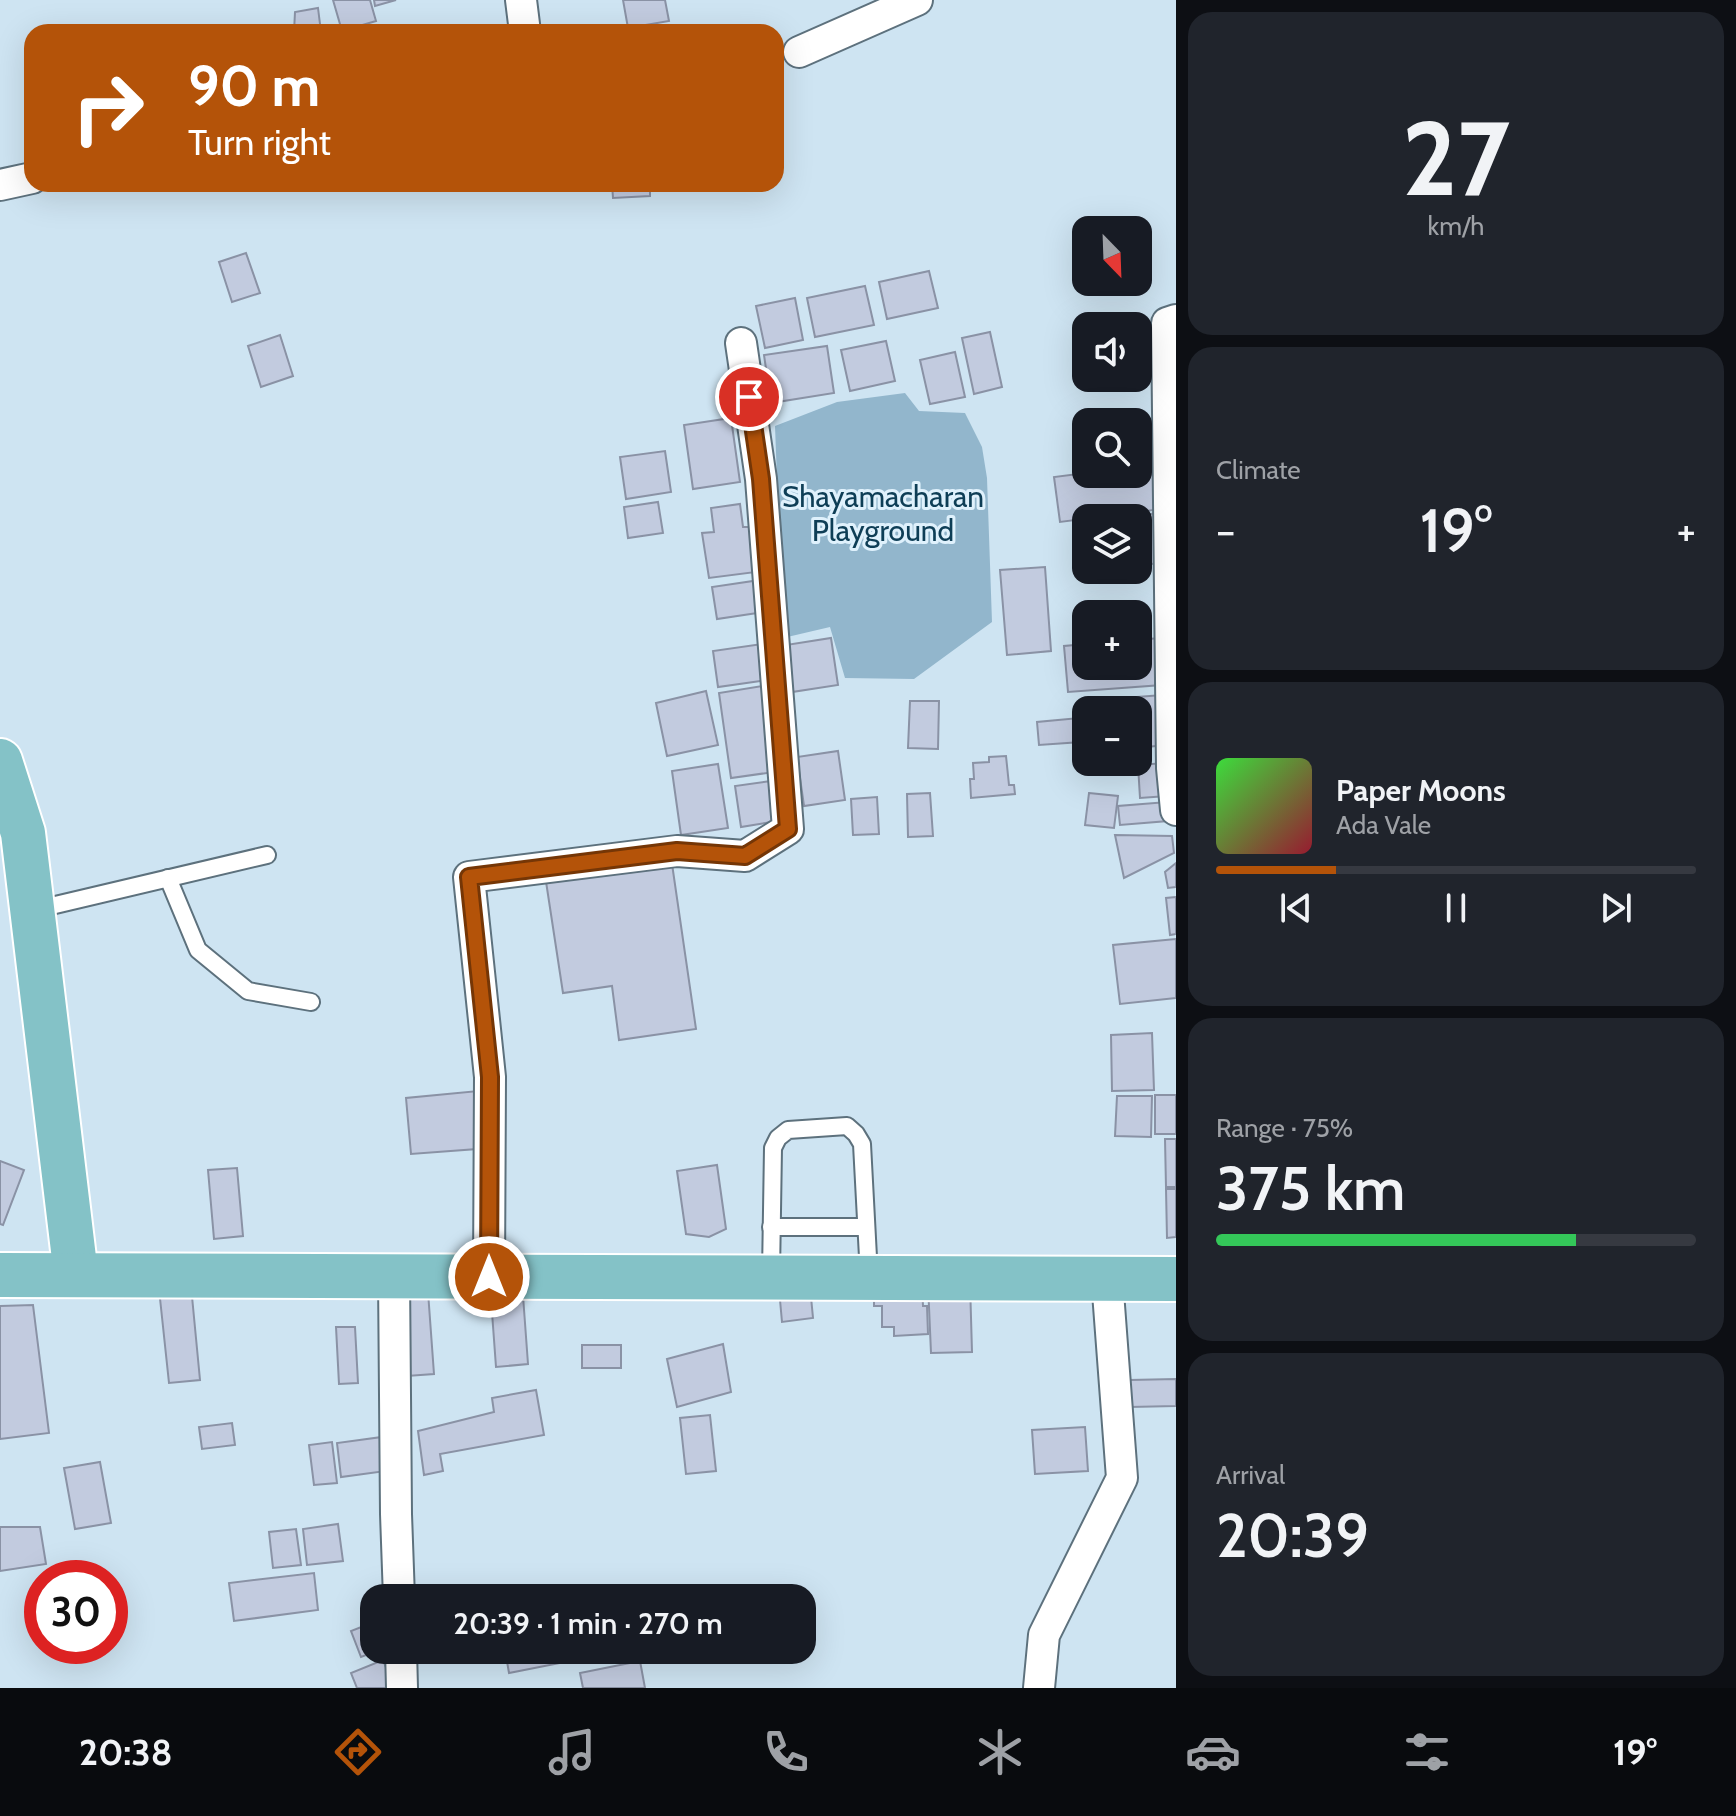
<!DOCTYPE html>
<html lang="en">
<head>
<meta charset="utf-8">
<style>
	:root { --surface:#171b24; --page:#20242c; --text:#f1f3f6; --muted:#9ea1a6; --line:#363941; --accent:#b45309 }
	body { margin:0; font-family:Cabin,sans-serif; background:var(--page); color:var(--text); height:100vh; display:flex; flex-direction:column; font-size:30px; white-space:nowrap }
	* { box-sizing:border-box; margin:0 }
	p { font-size:26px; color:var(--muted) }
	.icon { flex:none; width:44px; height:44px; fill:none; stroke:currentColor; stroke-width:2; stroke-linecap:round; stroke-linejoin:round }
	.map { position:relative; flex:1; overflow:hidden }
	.sheet { display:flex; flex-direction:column; gap:12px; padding:12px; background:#0d0f14; width:560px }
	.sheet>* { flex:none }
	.hud { position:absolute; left:24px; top:24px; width:760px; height:168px; border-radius:24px; box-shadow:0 8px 32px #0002; background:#b45309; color:#fff; overflow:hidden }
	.needle { width:52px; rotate:157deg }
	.controls { position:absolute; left:1072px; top:216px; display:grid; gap:16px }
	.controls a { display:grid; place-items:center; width:80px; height:80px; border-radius:16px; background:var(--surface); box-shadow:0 8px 32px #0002; font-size:40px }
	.speed { position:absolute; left:24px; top:1560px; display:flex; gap:16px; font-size:40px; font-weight:700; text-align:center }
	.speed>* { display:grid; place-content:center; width:104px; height:104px; border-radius:50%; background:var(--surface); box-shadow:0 8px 32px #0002; line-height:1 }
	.speed .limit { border:12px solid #d22; background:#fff; color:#111 }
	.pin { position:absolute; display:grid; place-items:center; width:68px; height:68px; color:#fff; margin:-34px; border:4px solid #fff; border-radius:50%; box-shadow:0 2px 8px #0007 }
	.me { position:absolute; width:88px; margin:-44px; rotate:0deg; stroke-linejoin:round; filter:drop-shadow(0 0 6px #0008) }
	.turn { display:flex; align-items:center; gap:28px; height:168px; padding:0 32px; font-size:36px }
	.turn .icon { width:104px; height:104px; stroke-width:2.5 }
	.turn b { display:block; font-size:56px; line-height:68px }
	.big { font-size:60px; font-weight:600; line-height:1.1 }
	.sheet .tile { flex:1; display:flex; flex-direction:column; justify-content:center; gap:12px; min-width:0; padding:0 28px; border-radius:24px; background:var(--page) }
	.sheet .dial { align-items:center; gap:0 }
	.dial b { font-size:104px; line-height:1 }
	.song { display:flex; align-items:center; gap:24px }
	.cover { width:96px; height:96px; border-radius:12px; background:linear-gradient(135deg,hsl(120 70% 55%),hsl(350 70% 35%)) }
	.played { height:8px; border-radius:4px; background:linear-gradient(90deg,var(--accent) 25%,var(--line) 25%) }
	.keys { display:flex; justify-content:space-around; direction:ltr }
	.heat { display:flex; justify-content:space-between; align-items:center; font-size:44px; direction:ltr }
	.charge { height:12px; border-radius:6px; background:linear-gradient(90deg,#34c759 75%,var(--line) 0) }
	.trip { position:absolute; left:360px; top:1584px; width:456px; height:80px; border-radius:24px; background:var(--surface); box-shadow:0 8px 32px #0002; font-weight:600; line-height:80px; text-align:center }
	.dock { display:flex; height:128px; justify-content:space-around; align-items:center; background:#090b0e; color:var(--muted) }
	.dock .icon { width:56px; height:56px }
	.dock .on { color:var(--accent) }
	.dock b { font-size:36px; color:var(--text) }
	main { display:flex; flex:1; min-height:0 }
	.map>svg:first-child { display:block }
	.green { fill:#92b6cc }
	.building { fill:#c2cbdf; stroke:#8a92a5; stroke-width:2 }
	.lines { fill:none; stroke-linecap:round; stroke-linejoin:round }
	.service-casing { stroke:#5d717d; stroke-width:20 }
	.minor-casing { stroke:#5d717d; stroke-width:34 }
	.primary-casing { stroke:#fff; stroke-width:48 }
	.service { stroke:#fff; stroke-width:16 }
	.minor { stroke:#fff; stroke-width:30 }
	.primary { stroke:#84c2c7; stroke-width:44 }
	.route-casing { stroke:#753606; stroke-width:20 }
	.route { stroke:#b45309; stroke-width:14 }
	.labels { text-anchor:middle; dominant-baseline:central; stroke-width:6; stroke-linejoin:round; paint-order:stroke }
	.park-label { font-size:30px; fill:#0e3e56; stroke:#dff1fc }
</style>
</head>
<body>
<main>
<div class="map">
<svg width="1176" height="1688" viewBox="0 0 1176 1688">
	<rect width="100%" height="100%" fill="#cee4f2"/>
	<polygon class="green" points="905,393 919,411 965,413 982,447 987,478 992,622 914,679 845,678 830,627 783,638 775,426 837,402"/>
	<g class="building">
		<polygon points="333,0 370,0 376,21 342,31"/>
		<polygon points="374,0 396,0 375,6"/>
		<polygon points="623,0 665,0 669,21 628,28"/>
		<polygon points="318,8 321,32 294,32 295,12"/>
		<polygon points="612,184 650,184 650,196 613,198"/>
		<polygon points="246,253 260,293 232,302 219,262"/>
		<polygon points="929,271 938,308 887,319 879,282"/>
		<polygon points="865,286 874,325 815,337 807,298"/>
		<polygon points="795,298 803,340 765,348 756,306"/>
		<polygon points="990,332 1002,387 974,394 962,338"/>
		<polygon points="280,335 293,376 261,387 248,346"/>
		<polygon points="886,341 895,381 850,391 841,350"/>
		<polygon points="827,346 834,393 771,403 764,355"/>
		<polygon points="955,352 965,397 930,404 920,360"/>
		<polygon points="731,418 740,482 693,489 684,425"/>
		<polygon points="665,451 671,492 626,499 620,457"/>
		<polygon points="1156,464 1162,509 1060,522 1054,477 1086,473 1138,474 1138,467"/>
		<polygon points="658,502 663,533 628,538 624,507"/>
		<polygon points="740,504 743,527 750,527 756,572 709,578 702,533 714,532 711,508"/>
		<polygon points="1157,513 1165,562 1138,566 1138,518 1126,518"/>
		<polygon points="1045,567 1051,651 1007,655 1000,570"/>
		<polygon points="760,580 764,612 717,619 712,587"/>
		<polygon points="831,638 838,685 792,692 786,645"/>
		<polygon points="1159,638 1162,685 1068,692 1064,646 1086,644 1086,666 1138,666 1138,640"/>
		<polygon points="770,643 774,679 718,687 713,651"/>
		<polygon points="769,685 781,771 731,778 719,693"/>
		<polygon points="706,691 718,745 667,756 656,703"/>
		<polygon points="1162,695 1165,745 1138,748 1138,710 1099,710 1098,700"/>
		<polygon points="910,701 939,701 938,749 908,748"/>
		<polygon points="1079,718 1081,742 1039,745 1037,722"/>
		<polygon points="838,751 845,800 804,806 797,757"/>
		<polygon points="1006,756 1009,785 1014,785 1015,794 971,798 970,779 974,779 973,763 989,762 989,757"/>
		<polygon points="1165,763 1167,796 1140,798 1138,765"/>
		<polygon points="718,764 728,828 681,835 672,771"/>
		<polygon points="778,780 784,820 741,827 735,786"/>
		<polygon points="930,793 933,836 908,837 907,794"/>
		<polygon points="1089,793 1118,796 1114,828 1085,825"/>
		<polygon points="877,797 879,834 853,835 851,799"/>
		<polygon points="1167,802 1168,821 1120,825 1118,806"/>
		<polygon points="1115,835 1172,836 1174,853 1124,878"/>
		<polygon points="671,857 696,1029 619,1040 612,986 563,993 545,875"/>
		<polygon points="1176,863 1176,887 1168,888 1165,872"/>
		<polygon points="1176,897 1176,934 1170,935 1166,898"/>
		<polygon points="1176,939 1176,998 1120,1004 1113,945"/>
		<polygon points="1152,1033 1154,1090 1112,1091 1111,1035"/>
		<polygon points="478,1091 477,1149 411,1154 406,1098"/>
		<rect x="1155" y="1095" width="21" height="39"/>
		<polygon points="1117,1096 1152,1096 1151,1137 1115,1136"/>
		<polygon points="1165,1139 1176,1139 1176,1187 1166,1187"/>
		<polygon points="0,1161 24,1170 3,1225 0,1224"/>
		<polygon points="717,1165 726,1229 709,1237 686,1234 677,1171"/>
		<polygon points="237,1168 243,1236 214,1239 208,1170"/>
		<polygon points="1166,1189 1176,1189 1176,1237 1167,1238"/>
		<polygon points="427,1278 434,1374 407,1376 400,1281"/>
		<polygon points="522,1282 528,1364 496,1367 490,1285"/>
		<polygon points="922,1283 923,1306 927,1306 928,1334 894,1336 894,1327 882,1327 882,1306 874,1306 874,1284"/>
		<polygon points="970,1283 972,1352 931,1353 928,1284"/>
		<polygon points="191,1286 200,1380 169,1383 159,1289"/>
		<polygon points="811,1297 813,1318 782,1322 780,1300"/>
		<polygon points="33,1305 49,1433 0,1439 0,1306"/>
		<polygon points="336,1327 355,1327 358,1383 339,1384"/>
		<polygon points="723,1344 731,1392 677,1407 667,1359"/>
		<rect x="582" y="1345" width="39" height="23"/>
		<polygon points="1176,1379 1176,1406 1130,1407 1130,1380"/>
		<polygon points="536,1390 544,1435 440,1454 443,1471 424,1475 418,1431 494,1412 492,1398"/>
		<polygon points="710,1415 716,1471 686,1474 680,1418"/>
		<polygon points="232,1423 235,1445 202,1449 199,1427"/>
		<polygon points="1085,1427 1088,1471 1035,1474 1032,1430"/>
		<polygon points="382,1437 386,1471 341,1477 337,1443"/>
		<polygon points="332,1442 337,1483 314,1485 309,1445"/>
		<polygon points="100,1462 111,1523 75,1529 64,1468"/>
		<polygon points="338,1524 343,1561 307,1565 303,1529"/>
		<polygon points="0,1527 40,1527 46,1564 0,1571"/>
		<polygon points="296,1529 301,1565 273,1568 269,1532"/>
		<polygon points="314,1573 318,1610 234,1621 229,1583"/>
		<polygon points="374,1622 374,1650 379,1650 361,1657 351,1631"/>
		<polygon points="505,1650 563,1650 565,1662 509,1673"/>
		<polygon points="383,1660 394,1688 357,1688 351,1673"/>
		<polygon points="640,1661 645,1688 583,1688 580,1673"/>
	</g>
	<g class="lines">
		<g class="service-casing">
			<g id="service">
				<polyline points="168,878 198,950 248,991 311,1002"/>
				<polyline points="34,910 267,855"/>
				<polyline points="771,1227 866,1227"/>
				<polyline points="771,1274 773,1148 778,1138 788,1130 847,1126 856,1134 862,1144 869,1276"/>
			</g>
		</g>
		<g class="minor-casing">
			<g id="minor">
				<polyline points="521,0 525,32"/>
				<polyline points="799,52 917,0"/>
				<polyline points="0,185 32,178"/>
				<polyline points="1176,320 1167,323 1172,768 1176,810"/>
				<polyline points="394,1276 396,1514 399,1598"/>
				<polyline points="489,1277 490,1077 469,877 677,851 745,856 788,829 761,479 741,343"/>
				<polyline points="401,1650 402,1688"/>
				<polyline points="1039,1688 1044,1635 1122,1478 1107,1279"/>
			</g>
		</g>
		<g class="primary-casing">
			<g id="primary">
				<polyline points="0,761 23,833 76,1275"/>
				<polyline points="0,1275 1176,1279"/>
			</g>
		</g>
		<use href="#service" class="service"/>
		<use href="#minor" class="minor"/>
		<use href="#primary" class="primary"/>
	</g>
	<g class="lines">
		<g class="route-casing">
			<polyline id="route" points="489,1277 490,1077 469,877 677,851 745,856 788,829 761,479 749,397"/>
		</g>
		<use href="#route" class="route"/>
	</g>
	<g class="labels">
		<g class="park-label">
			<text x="883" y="496">Shayamacharan<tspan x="883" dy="34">Playground</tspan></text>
		</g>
	</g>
</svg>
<div class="controls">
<a><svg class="needle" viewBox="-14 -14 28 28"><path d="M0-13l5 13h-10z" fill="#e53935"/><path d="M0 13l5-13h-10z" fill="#9ea1a6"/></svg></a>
<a><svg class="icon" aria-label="sound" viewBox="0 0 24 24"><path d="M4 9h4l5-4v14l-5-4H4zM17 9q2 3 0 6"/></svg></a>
<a><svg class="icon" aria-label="search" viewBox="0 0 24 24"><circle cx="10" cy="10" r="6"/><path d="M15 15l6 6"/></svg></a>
<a><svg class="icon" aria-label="layers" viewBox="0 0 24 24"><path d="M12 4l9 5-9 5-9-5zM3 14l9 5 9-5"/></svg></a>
<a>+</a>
<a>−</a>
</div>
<div class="speed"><div class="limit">30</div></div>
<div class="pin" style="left:749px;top:397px;background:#d93025"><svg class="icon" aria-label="arrive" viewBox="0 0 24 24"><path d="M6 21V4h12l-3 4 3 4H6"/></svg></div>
<svg class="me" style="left:489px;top:1277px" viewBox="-20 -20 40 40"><circle r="17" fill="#b45309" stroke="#fff" stroke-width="3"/><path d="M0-11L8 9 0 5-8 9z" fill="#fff"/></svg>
<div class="trip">20:39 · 1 min · 270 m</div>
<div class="hud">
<div class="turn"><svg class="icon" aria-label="right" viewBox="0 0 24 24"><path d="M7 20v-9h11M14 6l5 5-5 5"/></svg><div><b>90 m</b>Turn right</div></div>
</div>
</div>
<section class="sheet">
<div class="tile dial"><b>27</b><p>km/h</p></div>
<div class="tile"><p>Climate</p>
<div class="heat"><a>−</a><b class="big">19°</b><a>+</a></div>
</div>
<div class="tile">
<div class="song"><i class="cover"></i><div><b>Paper Moons</b><p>Ada Vale</p></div></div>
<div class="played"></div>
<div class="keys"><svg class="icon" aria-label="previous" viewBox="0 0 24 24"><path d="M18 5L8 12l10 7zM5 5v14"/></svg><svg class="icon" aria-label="pause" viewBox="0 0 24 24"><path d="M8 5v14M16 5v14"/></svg><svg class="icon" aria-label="next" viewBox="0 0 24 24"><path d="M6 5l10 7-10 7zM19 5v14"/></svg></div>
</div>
<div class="tile"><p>Range · 75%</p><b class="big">375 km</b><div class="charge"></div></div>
<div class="tile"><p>Arrival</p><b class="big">20:39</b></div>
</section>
</main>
<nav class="dock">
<b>20:38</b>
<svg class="icon on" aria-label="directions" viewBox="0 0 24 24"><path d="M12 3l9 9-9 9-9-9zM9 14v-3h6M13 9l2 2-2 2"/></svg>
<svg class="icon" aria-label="music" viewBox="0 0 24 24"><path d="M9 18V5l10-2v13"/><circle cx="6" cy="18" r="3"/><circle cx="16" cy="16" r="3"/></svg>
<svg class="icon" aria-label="phone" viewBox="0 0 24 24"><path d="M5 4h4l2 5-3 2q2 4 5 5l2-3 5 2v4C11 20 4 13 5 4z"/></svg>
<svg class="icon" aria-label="climate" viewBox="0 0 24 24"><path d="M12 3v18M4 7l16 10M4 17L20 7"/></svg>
<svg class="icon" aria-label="car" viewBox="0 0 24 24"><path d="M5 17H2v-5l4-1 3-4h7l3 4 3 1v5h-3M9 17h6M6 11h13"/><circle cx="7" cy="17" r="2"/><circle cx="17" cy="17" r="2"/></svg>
<svg class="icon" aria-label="filters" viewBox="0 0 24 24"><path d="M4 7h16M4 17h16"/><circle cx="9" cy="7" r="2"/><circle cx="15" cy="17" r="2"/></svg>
<b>19°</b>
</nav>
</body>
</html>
